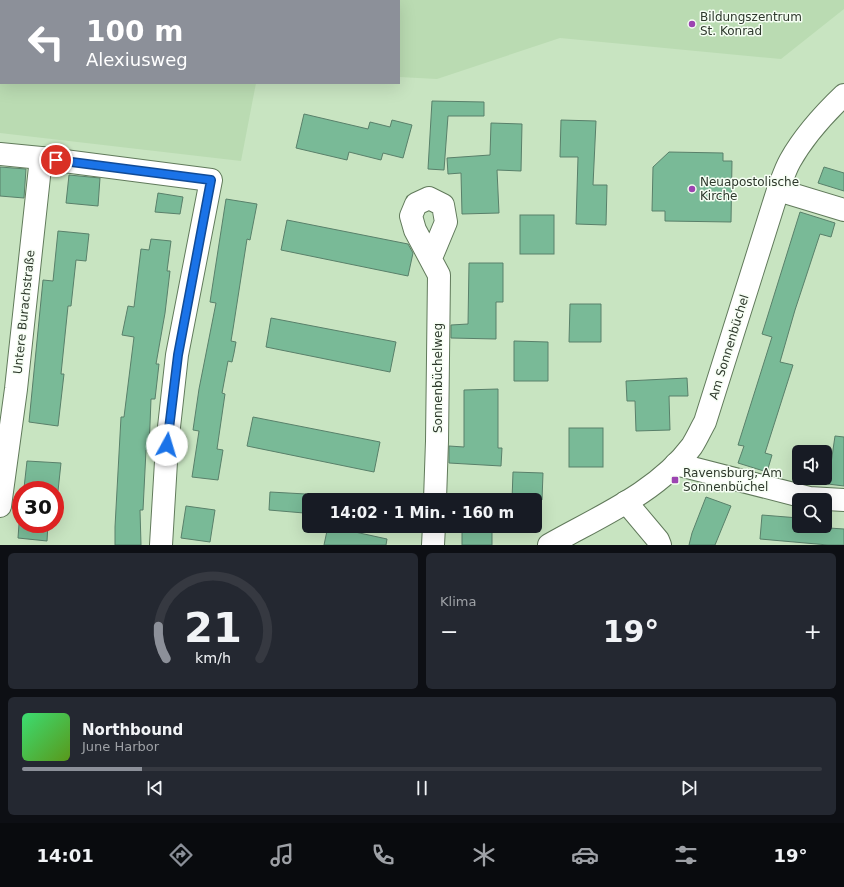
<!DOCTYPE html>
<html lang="de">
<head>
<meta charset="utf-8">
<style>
	:root { --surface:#171b24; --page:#242831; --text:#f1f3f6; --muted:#9ea1a6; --line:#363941; --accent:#8c9099 }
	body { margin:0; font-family:"DejaVu Sans",sans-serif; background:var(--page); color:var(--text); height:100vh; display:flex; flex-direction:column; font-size:15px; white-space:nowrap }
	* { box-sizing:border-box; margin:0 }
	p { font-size:13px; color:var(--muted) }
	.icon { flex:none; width:22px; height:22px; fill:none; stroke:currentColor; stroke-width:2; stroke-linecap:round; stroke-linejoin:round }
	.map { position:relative; height:545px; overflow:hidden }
	.side { display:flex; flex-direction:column; gap:8px; padding:8px; background:#0d0f14; flex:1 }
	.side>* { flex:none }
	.guide { position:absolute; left:0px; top:0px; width:400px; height:84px; box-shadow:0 4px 16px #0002; background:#8c9099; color:#fff; overflow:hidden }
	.controls { position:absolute; left:792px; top:445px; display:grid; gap:8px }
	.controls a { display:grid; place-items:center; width:40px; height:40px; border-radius:6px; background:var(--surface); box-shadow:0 4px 16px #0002; font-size:20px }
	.speed { position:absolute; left:12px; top:481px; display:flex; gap:8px; font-size:20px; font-weight:700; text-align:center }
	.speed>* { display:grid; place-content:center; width:52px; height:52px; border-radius:50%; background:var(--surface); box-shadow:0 4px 16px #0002; line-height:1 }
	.speed .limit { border:6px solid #d22; background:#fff; color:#111 }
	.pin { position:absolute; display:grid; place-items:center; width:34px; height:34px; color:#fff; margin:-17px; border:2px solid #fff; border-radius:50%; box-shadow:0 1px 4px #0007 }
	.me { position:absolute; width:44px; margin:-22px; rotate:6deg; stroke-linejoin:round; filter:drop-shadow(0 0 3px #0008) }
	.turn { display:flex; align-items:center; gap:14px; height:84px; padding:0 20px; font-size:18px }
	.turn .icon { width:52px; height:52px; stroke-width:2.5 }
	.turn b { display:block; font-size:28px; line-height:34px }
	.big { font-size:30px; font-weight:700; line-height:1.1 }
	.side .card { flex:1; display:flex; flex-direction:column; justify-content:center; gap:6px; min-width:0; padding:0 14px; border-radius:6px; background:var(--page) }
	.side .dial { align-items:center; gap:0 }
	.dial svg { height:104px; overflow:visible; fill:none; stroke:var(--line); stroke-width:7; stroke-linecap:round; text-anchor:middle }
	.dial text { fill:var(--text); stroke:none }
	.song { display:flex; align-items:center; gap:12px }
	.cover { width:48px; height:48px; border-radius:6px; background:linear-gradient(135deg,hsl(140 70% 55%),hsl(90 70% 35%)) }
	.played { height:4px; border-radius:2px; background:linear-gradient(90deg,var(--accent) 15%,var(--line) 15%) }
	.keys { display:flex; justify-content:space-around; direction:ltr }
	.heat { display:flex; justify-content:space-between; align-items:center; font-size:22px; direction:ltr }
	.side .tiles { flex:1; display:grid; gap:8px; grid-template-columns:1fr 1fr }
	.card:last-child { grid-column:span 2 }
	.trip { position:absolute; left:302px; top:493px; width:240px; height:40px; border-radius:6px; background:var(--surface); box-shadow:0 4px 16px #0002; font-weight:700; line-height:40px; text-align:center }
	.tabs { display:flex; height:64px; justify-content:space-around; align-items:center; background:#090b0e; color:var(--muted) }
	.tabs .icon { width:28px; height:28px }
	.tabs .current { color:var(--accent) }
	.tabs b { font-size:18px; color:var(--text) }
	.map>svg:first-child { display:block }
	.built { fill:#badbb2 }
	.building { fill:#79ba97; stroke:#59806a }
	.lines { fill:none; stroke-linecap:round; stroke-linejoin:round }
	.minor-casing { stroke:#617a5b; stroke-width:24 }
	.minor { stroke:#fff; stroke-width:22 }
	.route-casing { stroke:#114b97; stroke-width:10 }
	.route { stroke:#1a73e8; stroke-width:7 }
	.poi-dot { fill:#9c44b1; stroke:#f6fef4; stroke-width:1.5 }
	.labels { text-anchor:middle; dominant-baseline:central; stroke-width:3; stroke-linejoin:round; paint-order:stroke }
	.poi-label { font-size:12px; fill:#2e392c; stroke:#f6fef4; text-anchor:start }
	.street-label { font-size:12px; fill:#2e392c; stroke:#f6fef4 }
</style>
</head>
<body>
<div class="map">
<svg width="844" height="545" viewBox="0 0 844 545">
	<rect width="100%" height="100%" fill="#c8e4c1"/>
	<polygon class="built" points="0,0 844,0 844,9 781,59 560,38 437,79 399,77 399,1 1,1 1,83 256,83 241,161 0,133"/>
	<g class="building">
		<polygon points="432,101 484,102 484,116 448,116 444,170 428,169"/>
		<polygon points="304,114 368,129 370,122 390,127 392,120 412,125 403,158 383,153 381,160 349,152 347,160 296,148"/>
		<polygon points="561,120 596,121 593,185 607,185 606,225 576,224 578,157 560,157"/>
		<polygon points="491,123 522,124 521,171 497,170 499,213 462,214 461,173 448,174 447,158 490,155"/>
		<polygon points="669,152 723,153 723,161 732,161 731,222 665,221 665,211 652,211 653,167"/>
		<polygon points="0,167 26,169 24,198 0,196"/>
		<polygon points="824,167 844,173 844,191 818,183"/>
		<polygon points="69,175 100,178 98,206 66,203"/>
		<polygon points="158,193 183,197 180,214 155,212"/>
		<polygon points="226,199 257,204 250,240 247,239 233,329 231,341 236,342 234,353 232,362 228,361 222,393 225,394 217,449 223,450 218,480 192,477 199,431 193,430 199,389 216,303 210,302"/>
		<polygon points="800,212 835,223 831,237 820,234 795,310 780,362 793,365 765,453 772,455 767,472 738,463 744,446 738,445 772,337 762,334"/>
		<rect x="520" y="215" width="34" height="39"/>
		<polygon points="287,220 408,244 413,253 408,276 281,250"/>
		<polygon points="58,231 89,234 86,261 76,260 71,306 68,306 61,374 64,374 58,426 29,422 43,280 53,281"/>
		<polygon points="151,239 171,241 167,271 170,271 165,313 156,364 159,364 155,399 151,399 149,450 146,450 143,510 140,510 141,545 115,545 115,527 121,417 124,417 134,337 122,335 128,306 134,307 141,249 149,250"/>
		<polygon points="469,263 503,263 503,302 496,302 496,339 451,338 451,325 468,324"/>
		<polygon points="570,304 601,304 601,342 569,342"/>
		<polygon points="271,318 396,342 390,372 266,347"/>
		<polygon points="514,341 548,342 548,381 514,381"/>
		<polygon points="687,378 688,396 669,396 670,430 636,431 635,401 627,401 626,381"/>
		<polygon points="498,389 498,448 502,448 501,466 449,463 449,446 464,447 464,390"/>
		<polygon points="253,417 380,442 374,472 247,446"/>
		<rect x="569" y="428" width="34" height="39"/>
		<polygon points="835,436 844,437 844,486 828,484"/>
		<polygon points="27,461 61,463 58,491 24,488"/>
		<polygon points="513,472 543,473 542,500 512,500"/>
		<polygon points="270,492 306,494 304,513 269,510"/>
		<polygon points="706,497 731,506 715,545 689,545 692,533"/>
		<polygon points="186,506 215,510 210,542 181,538"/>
		<polygon points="762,515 799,518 799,526 844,529 844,545 828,545 760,539"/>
		<polygon points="19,524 48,524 47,541 18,538"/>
		<polygon points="328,526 357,526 355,532 387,539 386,545 324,545"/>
		<rect x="462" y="526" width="30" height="19"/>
	</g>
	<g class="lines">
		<g class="minor-casing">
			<g id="minor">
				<polyline points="0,154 41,158 211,180 177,355 167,445 161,545"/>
				<polyline points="778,190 844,210"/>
				<polyline points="431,258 446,222 443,205 429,198 416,204 411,216 415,230 439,275 437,441 435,500"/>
				<polyline points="676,464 809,498 844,500"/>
				<polyline points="626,502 658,540 660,545"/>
				<polyline points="0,506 16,389 41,158"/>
				<polyline points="433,545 434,526"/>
				<path d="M549,545C598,517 657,493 692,446C697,438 701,429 705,422L778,190C782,180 785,170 790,161C804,136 824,114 844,95"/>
			</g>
		</g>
		<use href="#minor" class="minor"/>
	</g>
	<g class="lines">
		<g class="route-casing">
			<polyline id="route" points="56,160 211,180 178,355 167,445"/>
		</g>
		<use href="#route" class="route"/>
	</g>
	<g class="poi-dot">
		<circle cx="692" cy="24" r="4"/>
		<circle cx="692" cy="189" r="4"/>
		<rect x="671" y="476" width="8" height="8" rx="2"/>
	</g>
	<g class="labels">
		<g class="poi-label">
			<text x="700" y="17">Bildungszentrum<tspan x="700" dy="14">St. Konrad</tspan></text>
			<text x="700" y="182">Neuapostolische<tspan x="700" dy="14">Kirche</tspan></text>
			<text x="683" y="473">Ravensburg, Am<tspan x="683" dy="14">Sonnenbüchel</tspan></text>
		</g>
		<g class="street-label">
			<text transform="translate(24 312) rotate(-84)">Untere Burachstraße</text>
			<text transform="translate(729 347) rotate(-73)">Am Sonnenbüchel</text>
			<text transform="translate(438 378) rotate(-90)">Sonnenbüchelweg</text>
		</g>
	</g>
</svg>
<div class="controls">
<a><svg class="icon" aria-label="sound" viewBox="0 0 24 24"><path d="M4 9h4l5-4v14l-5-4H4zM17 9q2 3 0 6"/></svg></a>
<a><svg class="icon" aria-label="search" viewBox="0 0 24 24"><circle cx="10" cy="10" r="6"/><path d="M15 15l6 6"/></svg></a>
</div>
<div class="speed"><div class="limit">30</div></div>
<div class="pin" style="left:56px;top:160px;background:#d93025"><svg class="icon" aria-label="arrive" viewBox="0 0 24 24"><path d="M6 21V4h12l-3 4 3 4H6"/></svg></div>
<svg class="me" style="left:167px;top:445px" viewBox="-20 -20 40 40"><circle r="19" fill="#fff"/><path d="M0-13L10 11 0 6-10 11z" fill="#1a73e8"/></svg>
<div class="trip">14:02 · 1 Min. · 160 m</div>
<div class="guide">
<div class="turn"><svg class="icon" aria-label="left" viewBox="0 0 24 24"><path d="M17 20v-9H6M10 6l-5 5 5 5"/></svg><div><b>100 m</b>Alexiusweg</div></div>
</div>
</div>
<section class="side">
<div class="tiles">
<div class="card dial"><svg viewBox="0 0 100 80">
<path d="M14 69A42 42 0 1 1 86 69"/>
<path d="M14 69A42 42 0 0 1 8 44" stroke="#8c9099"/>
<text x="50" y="56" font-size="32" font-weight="700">21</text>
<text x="50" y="72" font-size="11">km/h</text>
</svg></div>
<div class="card"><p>Klima</p>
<div class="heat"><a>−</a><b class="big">19°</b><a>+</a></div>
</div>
<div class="card">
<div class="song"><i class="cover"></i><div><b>Northbound</b><p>June Harbor</p></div></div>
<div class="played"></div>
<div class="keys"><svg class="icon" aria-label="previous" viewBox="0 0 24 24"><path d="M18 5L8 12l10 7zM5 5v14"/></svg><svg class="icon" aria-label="pause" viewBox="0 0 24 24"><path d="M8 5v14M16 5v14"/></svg><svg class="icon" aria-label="next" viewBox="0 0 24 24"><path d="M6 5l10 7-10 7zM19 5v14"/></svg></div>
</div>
</div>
</section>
<nav class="tabs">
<b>14:01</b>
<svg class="icon current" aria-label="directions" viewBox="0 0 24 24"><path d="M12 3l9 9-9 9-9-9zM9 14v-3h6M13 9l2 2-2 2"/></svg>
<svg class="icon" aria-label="music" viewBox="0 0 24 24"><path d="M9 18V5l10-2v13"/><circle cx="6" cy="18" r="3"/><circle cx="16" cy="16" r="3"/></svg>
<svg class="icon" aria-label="phone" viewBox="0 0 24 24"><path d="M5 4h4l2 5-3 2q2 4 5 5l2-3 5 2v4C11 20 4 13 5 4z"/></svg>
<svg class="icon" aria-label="climate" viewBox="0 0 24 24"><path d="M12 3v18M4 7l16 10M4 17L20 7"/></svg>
<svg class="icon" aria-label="car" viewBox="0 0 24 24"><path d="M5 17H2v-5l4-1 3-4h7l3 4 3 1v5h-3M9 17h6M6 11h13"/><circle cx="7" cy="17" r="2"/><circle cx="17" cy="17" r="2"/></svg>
<svg class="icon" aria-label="filters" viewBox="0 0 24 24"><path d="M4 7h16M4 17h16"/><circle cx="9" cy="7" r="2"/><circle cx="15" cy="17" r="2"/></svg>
<b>19°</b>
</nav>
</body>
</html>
